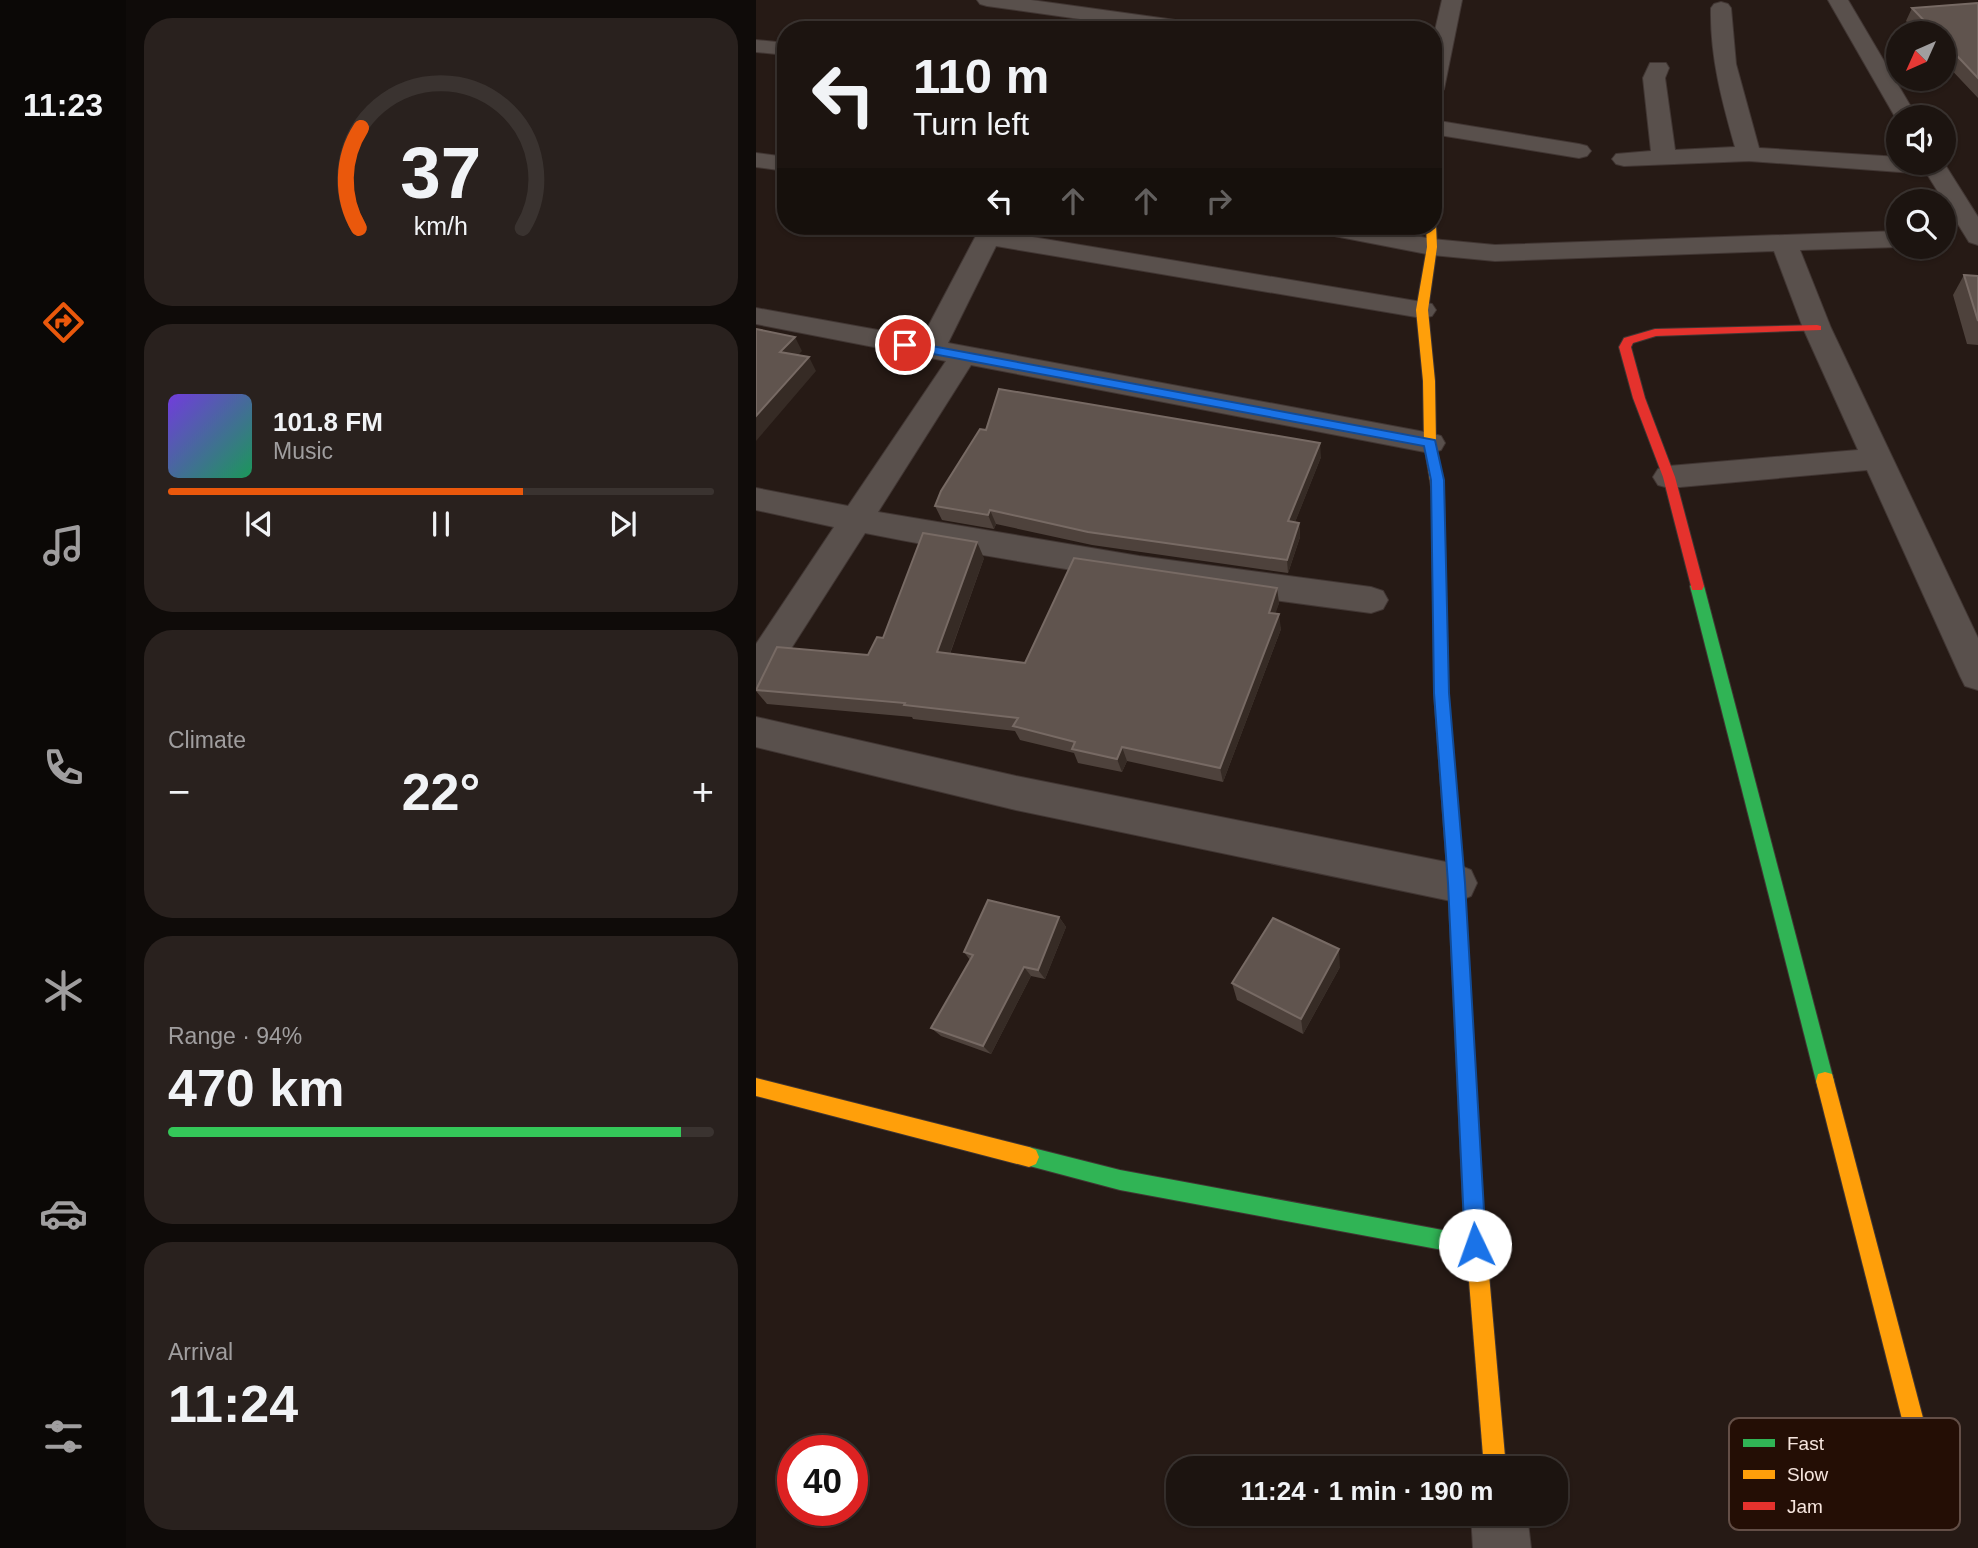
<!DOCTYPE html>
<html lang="en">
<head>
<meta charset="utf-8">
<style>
	:root { --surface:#1c1410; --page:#29211e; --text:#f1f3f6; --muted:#a09e9f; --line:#3a3330; --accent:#ea580c }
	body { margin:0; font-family:Helvetica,sans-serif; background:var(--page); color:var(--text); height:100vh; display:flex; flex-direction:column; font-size:26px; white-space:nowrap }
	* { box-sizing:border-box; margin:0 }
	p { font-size:23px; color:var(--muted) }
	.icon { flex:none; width:38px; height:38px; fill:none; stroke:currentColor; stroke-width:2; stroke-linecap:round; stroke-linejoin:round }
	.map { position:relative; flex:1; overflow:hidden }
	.details { display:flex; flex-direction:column; gap:18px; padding:18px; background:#0f0b09; width:630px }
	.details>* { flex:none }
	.guide { position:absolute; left:21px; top:21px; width:665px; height:214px; border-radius:28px; box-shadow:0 2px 5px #0004,0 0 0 2px var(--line); background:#1c1410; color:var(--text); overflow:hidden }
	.needle { width:46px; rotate:225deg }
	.controls { position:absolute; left:1130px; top:21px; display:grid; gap:14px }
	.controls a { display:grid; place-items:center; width:70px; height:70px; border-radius:50%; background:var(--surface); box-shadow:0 2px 5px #0004,0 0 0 2px var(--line); font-size:35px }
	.speed { position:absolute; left:21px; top:1435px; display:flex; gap:14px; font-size:35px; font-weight:700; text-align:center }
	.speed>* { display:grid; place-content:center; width:91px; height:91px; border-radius:50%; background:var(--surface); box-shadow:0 2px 5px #0004,0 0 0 2px var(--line); line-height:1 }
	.speed .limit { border:10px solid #d22; background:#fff; color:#111 }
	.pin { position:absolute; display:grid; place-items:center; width:60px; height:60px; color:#fff; margin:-30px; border:4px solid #fff; border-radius:50%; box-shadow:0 2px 7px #0007 }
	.me { position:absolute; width:77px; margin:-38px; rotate:357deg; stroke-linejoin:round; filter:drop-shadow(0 0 5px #0008) }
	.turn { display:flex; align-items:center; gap:24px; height:147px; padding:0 21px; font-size:32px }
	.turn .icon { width:91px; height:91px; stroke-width:2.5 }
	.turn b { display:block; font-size:49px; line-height:60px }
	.lanes { display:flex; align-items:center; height:66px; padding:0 21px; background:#0003; justify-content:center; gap:35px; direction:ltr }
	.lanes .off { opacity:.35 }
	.big { font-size:52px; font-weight:600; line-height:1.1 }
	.details .widget { flex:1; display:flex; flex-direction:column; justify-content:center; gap:10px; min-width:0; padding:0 24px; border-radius:28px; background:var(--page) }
	.details .dial { align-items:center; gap:0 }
	.dial svg { height:182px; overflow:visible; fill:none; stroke:var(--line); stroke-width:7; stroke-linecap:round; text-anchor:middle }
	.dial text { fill:var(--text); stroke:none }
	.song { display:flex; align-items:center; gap:21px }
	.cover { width:84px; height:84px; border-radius:10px; background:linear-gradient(135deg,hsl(260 70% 55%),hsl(150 70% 35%)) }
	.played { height:7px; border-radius:4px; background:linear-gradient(90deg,var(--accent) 65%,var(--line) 65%) }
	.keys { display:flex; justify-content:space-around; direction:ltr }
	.heat { display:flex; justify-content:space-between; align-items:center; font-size:38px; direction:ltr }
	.charge { height:10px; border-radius:5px; background:linear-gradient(90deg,#34c759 94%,var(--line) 0) }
	.trip { position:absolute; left:410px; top:1456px; width:402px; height:70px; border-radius:28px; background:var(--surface); box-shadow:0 2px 5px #0004,0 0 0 2px var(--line); font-weight:600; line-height:70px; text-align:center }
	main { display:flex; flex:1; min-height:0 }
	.tabs { display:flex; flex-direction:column; width:126px; justify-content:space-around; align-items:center; background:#0b0806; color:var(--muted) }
	.tabs .icon { width:49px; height:49px }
	.tabs .current { color:var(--accent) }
	.tabs b { font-size:32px; color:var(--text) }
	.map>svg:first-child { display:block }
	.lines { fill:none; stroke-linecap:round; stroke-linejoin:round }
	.street-casing { stroke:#413633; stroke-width:2 }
	.fast-casing { stroke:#413633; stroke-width:2 }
	.slow-casing { stroke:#413633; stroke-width:2 }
	.jam-casing { stroke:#413633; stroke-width:2 }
	.street { fill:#59504c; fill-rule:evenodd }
	.fast { fill:#30b455; fill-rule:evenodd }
	.slow { fill:#ff9f0a; fill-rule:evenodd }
	.jam { fill:#e5322d; fill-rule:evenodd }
	.wall { fill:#4e423c }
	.shaded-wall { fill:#362b25 }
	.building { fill:#60544e; stroke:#776a64; stroke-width:2 }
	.route { fill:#1a73e8; stroke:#114b97; stroke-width:2 }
	.key { fill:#240e05; stroke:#634e46; stroke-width:2 }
	.key-label { font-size:19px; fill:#f6e5de }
</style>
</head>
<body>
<main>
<nav class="tabs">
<b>11:23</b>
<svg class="icon current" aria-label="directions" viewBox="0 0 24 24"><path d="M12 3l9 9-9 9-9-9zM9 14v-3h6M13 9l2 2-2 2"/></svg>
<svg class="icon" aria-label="music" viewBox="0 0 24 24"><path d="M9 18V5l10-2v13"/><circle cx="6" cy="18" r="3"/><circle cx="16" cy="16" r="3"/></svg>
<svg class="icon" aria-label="phone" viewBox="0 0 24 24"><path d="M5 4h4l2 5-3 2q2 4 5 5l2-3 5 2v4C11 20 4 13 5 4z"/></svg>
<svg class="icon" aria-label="climate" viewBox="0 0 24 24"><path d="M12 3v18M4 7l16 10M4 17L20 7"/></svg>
<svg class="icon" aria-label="car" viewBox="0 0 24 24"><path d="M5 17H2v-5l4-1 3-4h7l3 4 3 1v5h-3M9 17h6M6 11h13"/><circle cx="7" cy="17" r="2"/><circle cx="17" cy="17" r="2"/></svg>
<svg class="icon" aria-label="filters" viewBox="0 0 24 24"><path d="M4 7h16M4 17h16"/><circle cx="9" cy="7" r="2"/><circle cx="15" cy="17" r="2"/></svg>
</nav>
<section class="details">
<div class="widget dial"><svg viewBox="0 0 100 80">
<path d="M14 69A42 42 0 1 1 86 69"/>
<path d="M14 69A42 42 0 0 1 15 25" stroke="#ea580c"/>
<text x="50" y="56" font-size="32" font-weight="700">37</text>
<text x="50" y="72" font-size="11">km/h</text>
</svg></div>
<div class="widget">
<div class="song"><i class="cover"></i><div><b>101.8 FM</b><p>Music</p></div></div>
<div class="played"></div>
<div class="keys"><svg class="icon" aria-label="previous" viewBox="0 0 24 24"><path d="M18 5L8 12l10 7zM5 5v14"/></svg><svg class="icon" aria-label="pause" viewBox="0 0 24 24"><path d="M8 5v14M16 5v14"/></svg><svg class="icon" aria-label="next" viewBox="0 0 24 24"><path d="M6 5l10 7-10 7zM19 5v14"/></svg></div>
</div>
<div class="widget"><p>Climate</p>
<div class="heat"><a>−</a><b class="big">22°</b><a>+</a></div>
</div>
<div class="widget"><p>Range · 94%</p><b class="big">470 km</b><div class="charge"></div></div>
<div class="widget"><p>Arrival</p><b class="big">11:24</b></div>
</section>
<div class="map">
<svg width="1222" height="1548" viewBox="0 0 1222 1548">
	<rect width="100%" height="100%" fill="#261a15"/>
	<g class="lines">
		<g class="street-casing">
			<g id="street">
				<polygon points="221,0 275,0 448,24 455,26 458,30 402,30 231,6 224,4"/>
				<polygon points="686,0 706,0 688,89 685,94 677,96 677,39"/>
				<polygon points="1072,0 1092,0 1161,117 1143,117 1142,122"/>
				<path d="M965,2L972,4L975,8L980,64L1003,148L1143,157V163H1188L1222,217V245L1213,242L1171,174L993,161L868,166L860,164L856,159L860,154L895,151L887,78L894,63H910L913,68L909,78L919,150L979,147C966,101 954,57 955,8L958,4Z"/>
				<polygon points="0,40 30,43 30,55 0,52"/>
				<polygon points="677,120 823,144 831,146 835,151 831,156 823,158 677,134"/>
				<polygon points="0,153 30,157 30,171 0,167"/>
				<path d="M225,226H249L247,232L666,302L676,304L680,310L676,316L666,318L240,246L192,343L674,433L685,436L689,443L685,450L674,453L215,365L122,512L383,556L615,587L627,591L632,600L627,609L615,613C445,591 276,566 109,533L13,683L0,687V644L78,527L0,510V488L92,506L190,361L0,324V308L166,338Z"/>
				<polygon points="555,226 606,226 676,239 739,245 1143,231 1143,247 1044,250 1075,328 1222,638 1222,690 1209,686 1204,676 1111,470 913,488 902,485 897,477 902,469 913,466 1102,450 1047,328 1018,251 739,261 676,255 568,234 559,231"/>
				<polygon points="0,717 260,776 700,864 715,870 721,883 715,896 700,902 260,810 0,747"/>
				<polygon points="715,1514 771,1514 775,1548 717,1548"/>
			</g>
		</g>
		<g class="fast-casing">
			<g id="fast">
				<polygon points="682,488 688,493 692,693 708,883 727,1206 724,1213 717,1216 710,1213 707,1206 692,883 678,693 676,493"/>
				<polygon points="941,581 948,586 1078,1081 1076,1088 1069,1090 1062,1088 1060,1081 934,586"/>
				<polygon points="273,1147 364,1170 719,1236 726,1239 729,1246 726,1253 719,1256 364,1190 266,1164 263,1157 266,1150"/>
			</g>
		</g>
		<g class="slow-casing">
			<g id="slow">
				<polygon points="677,223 680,226 681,247 672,310 679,381 680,443 688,493 682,498 676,493 668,443 667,381 660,310 671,247 670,226 677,226"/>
				<polygon points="1069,1072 1076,1074 1078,1081 1185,1486 1182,1494 1174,1497 1166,1494 1163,1486 1060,1081 1062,1074"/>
				<polygon points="0,1078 273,1147 280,1150 283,1157 280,1164 273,1167 0,1096"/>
				<polygon points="717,1196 724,1199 727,1206 750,1468 728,1468 707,1206 710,1199"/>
			</g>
		</g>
		<g class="jam-casing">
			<polygon id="jam" points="1061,325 1065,326 1065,330 900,336 877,343 875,347 889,398 919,477 948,586 946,590 936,590 907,477 877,398 863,347 868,338 899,329"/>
		</g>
		<use href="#street" class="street"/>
		<use href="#fast" class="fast"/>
		<use href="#slow" class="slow"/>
		<use href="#jam" class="jam"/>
	</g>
	<g class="wall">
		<polygon points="1222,3 1222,98 1188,62 1188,33 1161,33 1150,21 1156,8"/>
		<polygon points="1208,275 1222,276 1222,345 1211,344 1197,295"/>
		<polygon points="565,457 539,522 543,523 544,537 532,573 336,545 240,524 238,529 186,520 179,506"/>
		<polygon points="228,558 194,654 269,663 521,588 523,603 519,613 525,629 467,782 371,761 366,772 322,763 318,753 264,740 259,731 157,719 156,717 11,704 0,691 0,688 112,655 127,638"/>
		<polygon points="303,917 310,927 289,979 275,976 235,1054 185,1036 175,1028 214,960 208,952"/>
		<polygon points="584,967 547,1034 481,1000 476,983"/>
	</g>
	<g class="shaded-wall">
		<polygon points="39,337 46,351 32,366 24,352"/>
		<polygon points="53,357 60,371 0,441 0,416"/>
		<polygon points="564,443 565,457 534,535 532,521"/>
		<polygon points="234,510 240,524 238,529 232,515"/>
		<polygon points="543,523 544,537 532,573 531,560"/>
		<polygon points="221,542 228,558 189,667 181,652"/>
		<polygon points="521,588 523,603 515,628 513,613"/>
		<polygon points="523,614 525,629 467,782 464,768"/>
		<polygon points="366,747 371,761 366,772 361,759"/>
		<polygon points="303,917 310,927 289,979 282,970"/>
		<polygon points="583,949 584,967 547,1034 545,1019"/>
		<polygon points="268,967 275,976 235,1054 227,1046"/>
	</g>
	<g class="building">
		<polygon points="1222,3 1222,78 1188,42 1188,33 1180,33 1156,8"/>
		<polygon points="1208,275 1222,276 1222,321"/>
		<polygon points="0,329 39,337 24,352 53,357 0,416"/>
		<polygon points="243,389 564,443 532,521 543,523 531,560 332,532 234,510 232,515 179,506 185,491 224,429 230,430"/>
		<polygon points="167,533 221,542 181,652 269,663 318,558 521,588 513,613 523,614 464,768 366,747 361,759 316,749 319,742 257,726 262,718 148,705 149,703 0,690 21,647 112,655 121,637 127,638"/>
		<polygon points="232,900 303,917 282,970 268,967 227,1046 175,1028 217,955 208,952"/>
		<polygon points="517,918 583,949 545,1019 476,983"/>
	</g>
	<polygon class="route" points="149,341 679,440 688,480 693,693 709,883 730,1245 727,1253 719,1256 712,1253 709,1245 692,883 678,693 675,480 668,446 145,348 145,343"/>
	<rect x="973" y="1418" width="231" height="112" rx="10" class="key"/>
	<rect x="987" y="1439" width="32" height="8" fill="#30b455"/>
	<rect x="987" y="1470" width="32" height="9" fill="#ff9f0a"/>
	<rect x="987" y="1502" width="32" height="8" fill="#e5322d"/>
	<g class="key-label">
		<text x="1031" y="1450">Fast</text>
		<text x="1031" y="1481">Slow</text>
		<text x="1031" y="1513">Jam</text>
	</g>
</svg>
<div class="controls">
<a><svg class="needle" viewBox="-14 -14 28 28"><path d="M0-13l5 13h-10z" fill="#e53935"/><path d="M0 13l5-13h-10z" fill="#a09e9f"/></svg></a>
<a><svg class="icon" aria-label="sound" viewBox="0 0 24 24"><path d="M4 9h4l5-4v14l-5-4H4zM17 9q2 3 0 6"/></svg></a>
<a><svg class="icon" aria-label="search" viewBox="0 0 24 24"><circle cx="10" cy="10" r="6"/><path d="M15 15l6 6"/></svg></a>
</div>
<div class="speed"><div class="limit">40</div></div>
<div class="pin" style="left:149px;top:345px;background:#d93025"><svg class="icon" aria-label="arrive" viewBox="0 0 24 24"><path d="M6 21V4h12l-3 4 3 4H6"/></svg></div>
<svg class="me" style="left:719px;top:1245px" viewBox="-20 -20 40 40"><circle r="19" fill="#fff"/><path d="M0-13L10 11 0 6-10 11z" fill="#1a73e8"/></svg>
<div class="trip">11:24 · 1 min · 190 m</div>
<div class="guide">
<div class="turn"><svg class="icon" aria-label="left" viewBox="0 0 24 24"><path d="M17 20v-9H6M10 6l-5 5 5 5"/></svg><div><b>110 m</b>Turn left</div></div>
<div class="lanes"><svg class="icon" aria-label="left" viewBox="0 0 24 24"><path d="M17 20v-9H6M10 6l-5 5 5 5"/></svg><svg class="icon off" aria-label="ahead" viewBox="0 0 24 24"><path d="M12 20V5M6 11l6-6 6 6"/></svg><svg class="icon off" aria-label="ahead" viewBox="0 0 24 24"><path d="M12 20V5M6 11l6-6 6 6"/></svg><svg class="icon off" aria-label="right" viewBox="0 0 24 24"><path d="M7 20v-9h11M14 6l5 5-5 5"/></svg></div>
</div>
</div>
</main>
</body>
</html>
